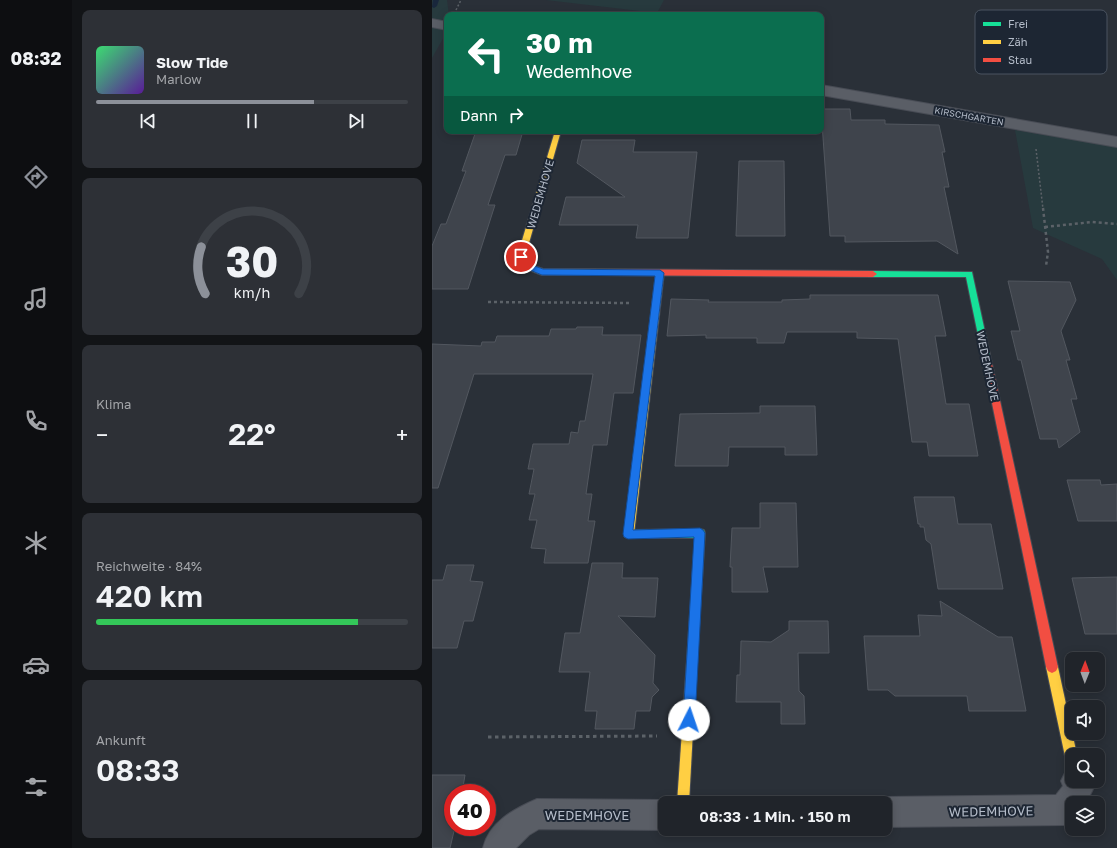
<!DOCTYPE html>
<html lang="de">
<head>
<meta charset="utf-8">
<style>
	:root { --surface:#20242a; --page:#2d3036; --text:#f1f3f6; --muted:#a2a4a8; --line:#3d4147; --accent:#8c9099 }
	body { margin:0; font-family:"Golos Text",sans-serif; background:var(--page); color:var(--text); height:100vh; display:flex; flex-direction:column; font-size:15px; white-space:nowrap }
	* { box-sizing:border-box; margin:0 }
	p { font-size:13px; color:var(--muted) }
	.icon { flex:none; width:22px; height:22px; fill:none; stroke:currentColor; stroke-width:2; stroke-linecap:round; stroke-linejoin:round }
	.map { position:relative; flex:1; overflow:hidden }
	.drawer { display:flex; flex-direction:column; gap:10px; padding:10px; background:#121417; width:360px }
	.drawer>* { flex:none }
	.hud { position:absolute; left:12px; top:12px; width:380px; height:122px; border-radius:8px; box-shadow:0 2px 10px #0003,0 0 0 1px var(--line); background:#0b6e4f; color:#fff; overflow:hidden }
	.needle { width:26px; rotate:1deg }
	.fabs { position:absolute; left:633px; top:652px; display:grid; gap:8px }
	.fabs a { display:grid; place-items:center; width:40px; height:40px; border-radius:8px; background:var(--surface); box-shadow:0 2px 10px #0003,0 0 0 1px var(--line); font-size:20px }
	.speed { position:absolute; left:12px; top:784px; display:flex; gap:8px; font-size:20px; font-weight:700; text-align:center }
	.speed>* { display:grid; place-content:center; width:52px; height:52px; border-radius:50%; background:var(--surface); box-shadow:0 2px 10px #0003,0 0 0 1px var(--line); line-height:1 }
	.speed .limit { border:6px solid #d22; background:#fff; color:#111 }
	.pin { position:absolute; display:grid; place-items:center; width:34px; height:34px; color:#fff; margin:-17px; border:2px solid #fff; border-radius:50%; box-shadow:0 1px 4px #0007 }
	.me { position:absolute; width:44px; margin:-22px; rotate:4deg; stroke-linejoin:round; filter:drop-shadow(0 0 3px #0008) }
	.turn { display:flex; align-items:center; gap:14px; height:84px; padding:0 16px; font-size:18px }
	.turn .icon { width:52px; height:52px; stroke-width:2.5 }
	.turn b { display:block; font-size:28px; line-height:34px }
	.then { display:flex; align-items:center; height:38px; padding:0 16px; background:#0003; gap:8px; font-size:15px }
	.big { font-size:30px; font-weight:600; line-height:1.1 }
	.drawer .card { flex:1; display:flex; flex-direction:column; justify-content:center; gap:6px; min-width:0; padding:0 14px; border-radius:8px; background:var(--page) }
	.drawer .dial { align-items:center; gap:0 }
	.dial svg { height:104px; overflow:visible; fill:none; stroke:var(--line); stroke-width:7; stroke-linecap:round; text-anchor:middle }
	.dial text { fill:var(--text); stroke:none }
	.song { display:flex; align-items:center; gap:12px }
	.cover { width:48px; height:48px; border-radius:6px; background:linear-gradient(135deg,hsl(140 70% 55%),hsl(270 70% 35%)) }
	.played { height:4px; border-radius:2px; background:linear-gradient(90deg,var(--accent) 70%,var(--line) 70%) }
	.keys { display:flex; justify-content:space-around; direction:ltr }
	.heat { display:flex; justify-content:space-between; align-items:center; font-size:22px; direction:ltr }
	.charge { height:6px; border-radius:3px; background:linear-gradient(90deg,#34c759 84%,var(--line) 0) }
	.trip { position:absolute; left:226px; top:796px; width:234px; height:40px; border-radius:8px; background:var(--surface); box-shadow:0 2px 10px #0003,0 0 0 1px var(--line); font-weight:600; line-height:40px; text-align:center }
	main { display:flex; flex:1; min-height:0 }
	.menu { display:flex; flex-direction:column; width:72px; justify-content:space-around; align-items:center; background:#0d0e11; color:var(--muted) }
	.menu .icon { width:28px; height:28px }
	.menu .on { color:var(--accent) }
	.menu b { font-size:18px; color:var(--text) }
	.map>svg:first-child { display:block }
	.green { fill:#273a3e }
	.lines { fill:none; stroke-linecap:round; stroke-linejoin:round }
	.stream { fill:#19273c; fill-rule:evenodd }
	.building { fill:#3f444c; stroke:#52575f }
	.street-casing { stroke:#484c55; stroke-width:2 }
	.fast-casing { stroke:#484c55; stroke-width:2 }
	.slow-casing { stroke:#484c55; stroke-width:2 }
	.jam-casing { stroke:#484c55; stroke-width:2 }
	.path-far2 { stroke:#5c6268; stroke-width:1.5; stroke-dasharray:2 2; stroke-linecap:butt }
	.path-far1 { stroke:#5c6268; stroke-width:2.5; stroke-dasharray:3 3; stroke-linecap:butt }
	.path { stroke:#5c6268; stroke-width:3; stroke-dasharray:3.5 3.5; stroke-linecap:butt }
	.street { fill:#5a5e66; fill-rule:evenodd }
	.fast { fill:#16e098; fill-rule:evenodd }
	.slow { fill:#ffcf43; fill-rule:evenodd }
	.jam { fill:#f24e42; fill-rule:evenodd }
	.route { fill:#1a73e8; stroke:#114b97 }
	.labels { text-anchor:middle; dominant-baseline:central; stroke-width:4; stroke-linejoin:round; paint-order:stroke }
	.far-street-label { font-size:9px; fill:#b4bcc9; stroke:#1d2633 }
	.street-label { font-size:11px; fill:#b4bcc9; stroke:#1d2633 }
	.near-street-label { font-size:13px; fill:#b4bcc9; stroke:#1d2633 }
	.key { fill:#1d2633; stroke:#4a5360; stroke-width:1 }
	.key-label { font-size:11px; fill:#b4bcc9 }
</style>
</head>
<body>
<main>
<nav class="menu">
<b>08:32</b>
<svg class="icon on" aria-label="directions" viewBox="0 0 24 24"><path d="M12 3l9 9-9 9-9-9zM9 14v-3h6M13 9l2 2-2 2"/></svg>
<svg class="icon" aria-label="music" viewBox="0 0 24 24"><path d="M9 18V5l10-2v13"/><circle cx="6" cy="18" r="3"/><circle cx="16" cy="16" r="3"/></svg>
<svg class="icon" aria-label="phone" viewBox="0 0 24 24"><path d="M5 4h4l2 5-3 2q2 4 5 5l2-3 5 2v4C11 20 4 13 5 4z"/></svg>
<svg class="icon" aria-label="climate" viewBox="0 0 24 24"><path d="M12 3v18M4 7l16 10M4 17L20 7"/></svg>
<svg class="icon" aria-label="car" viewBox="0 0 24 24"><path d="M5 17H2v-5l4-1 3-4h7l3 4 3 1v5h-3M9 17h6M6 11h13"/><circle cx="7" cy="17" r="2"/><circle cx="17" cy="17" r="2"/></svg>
<svg class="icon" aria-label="filters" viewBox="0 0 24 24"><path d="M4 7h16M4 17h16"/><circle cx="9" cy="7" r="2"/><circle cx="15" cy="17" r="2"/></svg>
</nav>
<section class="drawer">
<div class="card">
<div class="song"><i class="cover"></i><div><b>Slow Tide</b><p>Marlow</p></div></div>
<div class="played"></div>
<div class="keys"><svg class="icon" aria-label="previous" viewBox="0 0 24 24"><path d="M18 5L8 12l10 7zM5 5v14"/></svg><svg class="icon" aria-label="pause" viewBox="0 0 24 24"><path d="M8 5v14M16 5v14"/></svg><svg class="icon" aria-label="next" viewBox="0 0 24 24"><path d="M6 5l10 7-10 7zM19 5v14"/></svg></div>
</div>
<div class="card dial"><svg viewBox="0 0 100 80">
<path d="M14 69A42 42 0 1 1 86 69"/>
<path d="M14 69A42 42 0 0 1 11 33" stroke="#8c9099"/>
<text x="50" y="56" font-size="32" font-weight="700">30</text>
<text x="50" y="72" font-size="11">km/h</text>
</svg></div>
<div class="card"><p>Klima</p>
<div class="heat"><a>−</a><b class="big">22°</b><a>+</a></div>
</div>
<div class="card"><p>Reichweite · 84%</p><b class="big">420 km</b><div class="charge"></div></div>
<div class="card"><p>Ankunft</p><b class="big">08:33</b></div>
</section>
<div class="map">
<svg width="685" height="848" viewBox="0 0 685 848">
	<rect width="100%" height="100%" fill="#2a3038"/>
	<g class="green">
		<polygon points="0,0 15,0 17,15 15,15 13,35 0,58"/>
		<polygon points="114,0 232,0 225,13"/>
		<polygon points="583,130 685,147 685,280 670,259 601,228"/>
	</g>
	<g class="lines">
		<polygon class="stream" points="1,0 7,0 5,6 2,8 0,7"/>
	</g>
	<g class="building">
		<polygon points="389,109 418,109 419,120 453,120 453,124 507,125 513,152 510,152 517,187 512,187 526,254 505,241 413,242 413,236 398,236"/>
		<polygon points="44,131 91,131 84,155 73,155 56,205 63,205 36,289 0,289 0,246 9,224 14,224 34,171 30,171"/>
		<polygon points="150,140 203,140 201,152 265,152 256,238 204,238 206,225 127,225 134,197 193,197 145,163"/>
		<polygon points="307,161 352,161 353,236 304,236"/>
		<polygon points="576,281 638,282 644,300 629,331 638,360 634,360 645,399 639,399 648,432 627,448 625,439 608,439 589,360 586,360 579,331 588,331"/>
		<polygon points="378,295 506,295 514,336 503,336 514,404 537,404 546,456 497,456 495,442 480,442 466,339 425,338 425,332 355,332 352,343 325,343 325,338 274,338 274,335 235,336 239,299 277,300 276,302 350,302 350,300 378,299"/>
		<polygon points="145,327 171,327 170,335 209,335 201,393 182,393 175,445 161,445 154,494 160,494 156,521 163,521 156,563 112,563 114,549 99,548 105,520 97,520 103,494 97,494 102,469 96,469 101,444 137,444 139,432 146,433 148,421 153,421 161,374 42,374 6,488 0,488 0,344 49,346 50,342 63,342 65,336 117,336 119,329 144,329"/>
		<polygon points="328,406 383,406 385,455 353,455 353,447 297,447 296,466 243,466 248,414 328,413"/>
		<polygon points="635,480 668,480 669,485 685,484 685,521 646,521"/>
		<polygon points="482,497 522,497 526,524 559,524 571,589 506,589 499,544 494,540 492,527 488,527 488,524 486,524"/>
		<polygon points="328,503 364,503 366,567 331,567 336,592 300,592 300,567 298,567 300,528 328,528"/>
		<polygon points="160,563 191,563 190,578 226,578 223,617 186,616 223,655 221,683 227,690 220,697 218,711 204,711 202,729 163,729 165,711 153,711 158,672 127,672 133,633 148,633"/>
		<polygon points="15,565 42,565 38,581 51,582 41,621 32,621 25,648 0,648 0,580 11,580"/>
		<polygon points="685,577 685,634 653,634 640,578"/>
		<polygon points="508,601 566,637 580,637 594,711 537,711 535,696 463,696 456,690 436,690 432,636 488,636 486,615 510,616"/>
		<polygon points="357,621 396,621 397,653 366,653 367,691 372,696 373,724 349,724 349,702 304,702 305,675 308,675 309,641 339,642 357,630"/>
		<polygon points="0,775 33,775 30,793 21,793 21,827 23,827 18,848 0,848"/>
	</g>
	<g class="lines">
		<g class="street-casing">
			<g id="street">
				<polygon points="0,19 15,22 15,30 0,27"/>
				<polygon points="389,85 685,137 685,147 389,95"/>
				<polygon points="640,768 640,781 659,781 661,789 654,803 640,803 640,822 632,825 453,827 453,803 442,803 453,797 624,795 631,786 629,781 634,771"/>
				<path d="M105,799L233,800L240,803H233V829H235L233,830L107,829L97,835L84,848H51C57,822 82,809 105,799Z"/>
			</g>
		</g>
		<g class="fast-casing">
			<g id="fast">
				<polygon points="441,271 540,272 560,364 559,366 556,367 552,364 534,277 441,277 437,274"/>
				<polygon points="268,529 272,530 273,533 265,659 264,663 260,664 256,663 255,659 263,538 197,538 193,537 192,534 193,531 197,530"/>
			</g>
		</g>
		<g class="slow-casing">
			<g id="slow">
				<polygon points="123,131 129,131 93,257 100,265 111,269 159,269 163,272 159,275 110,275 94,269 85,257"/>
				<polygon points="228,270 232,273 202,534 201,537 197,538 193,537 192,534 224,273"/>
				<polygon points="260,654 264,655 265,659 257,803 245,803 255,659 256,655"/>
				<polygon points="620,661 624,663 626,667 645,755 640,755 640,767 636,765 634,761 614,667 616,663"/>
			</g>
		</g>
		<g class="jam-casing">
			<g id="jam">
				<polygon points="159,269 441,271 445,274 441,277 159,275 155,272"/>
				<polygon points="556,361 560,364 626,667 624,671 620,673 616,671 614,667 552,364"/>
			</g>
		</g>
		<g class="path-far2">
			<polyline points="24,10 29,0"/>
			<polyline points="604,149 611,209"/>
		</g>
		<g class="path-far1">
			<polyline points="611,208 616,252 614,266"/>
			<polyline points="613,227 660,222 685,224"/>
			<polyline points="56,302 199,303"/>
		</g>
		<polyline class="path" points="56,737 225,736"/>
		<use href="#street" class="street"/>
		<use href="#fast" class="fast"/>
		<use href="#slow" class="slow"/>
		<use href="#jam" class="jam"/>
	</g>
	<polygon class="route" points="89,254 92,255 100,265 111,269 228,270 232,273 201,530 268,528 271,530 273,533 263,720 261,725 257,726 253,725 251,720 262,537 196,539 192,537 191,534 223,276 110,275 95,269 85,257"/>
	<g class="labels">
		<g class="far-street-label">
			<text transform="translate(537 116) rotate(10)">KIRSCHGARTEN</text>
		</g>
		<g class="street-label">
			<text transform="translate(108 194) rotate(-74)">WEDEMHOVE</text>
			<text transform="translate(556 366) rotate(78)">WEDEMHOVE</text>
		</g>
		<g class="near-street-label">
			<text transform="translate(559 811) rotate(-1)">WEDEMHOVE</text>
			<text x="155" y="815">WEDEMHOVE</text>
		</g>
	</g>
	<rect x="543" y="10" width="132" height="64" rx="6" class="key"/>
	<rect x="551" y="22" width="18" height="4" fill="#16e098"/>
	<rect x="551" y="40" width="18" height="4" fill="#ffcf43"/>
	<rect x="551" y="58" width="18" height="4" fill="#f24e42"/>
	<g class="key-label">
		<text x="576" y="28">Frei</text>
		<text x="576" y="46">Zäh</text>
		<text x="576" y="64">Stau</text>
	</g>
</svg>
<div class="fabs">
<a><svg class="needle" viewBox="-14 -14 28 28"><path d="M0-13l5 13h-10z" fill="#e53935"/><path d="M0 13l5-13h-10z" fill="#a2a4a8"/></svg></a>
<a><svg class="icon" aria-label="sound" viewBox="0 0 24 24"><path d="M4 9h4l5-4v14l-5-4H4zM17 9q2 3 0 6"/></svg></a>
<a><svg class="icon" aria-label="search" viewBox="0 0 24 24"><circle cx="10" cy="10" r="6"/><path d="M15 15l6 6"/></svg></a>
<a><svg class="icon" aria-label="layers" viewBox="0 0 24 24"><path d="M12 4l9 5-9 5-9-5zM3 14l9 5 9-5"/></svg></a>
</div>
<div class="speed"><div class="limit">40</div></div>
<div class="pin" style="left:89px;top:257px;background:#d93025"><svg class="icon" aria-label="arrive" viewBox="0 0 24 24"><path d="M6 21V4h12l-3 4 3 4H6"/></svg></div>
<svg class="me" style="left:257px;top:720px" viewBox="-20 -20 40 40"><circle r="19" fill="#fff"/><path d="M0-13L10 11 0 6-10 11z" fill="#1a73e8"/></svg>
<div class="trip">08:33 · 1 Min. · 150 m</div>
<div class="hud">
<div class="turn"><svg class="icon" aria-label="left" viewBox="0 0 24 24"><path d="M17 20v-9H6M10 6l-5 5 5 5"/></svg><div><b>30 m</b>Wedemhove</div></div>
<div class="then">Dann<svg class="icon" aria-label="right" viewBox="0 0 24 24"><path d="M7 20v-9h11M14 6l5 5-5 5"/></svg></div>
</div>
</div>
</main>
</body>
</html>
